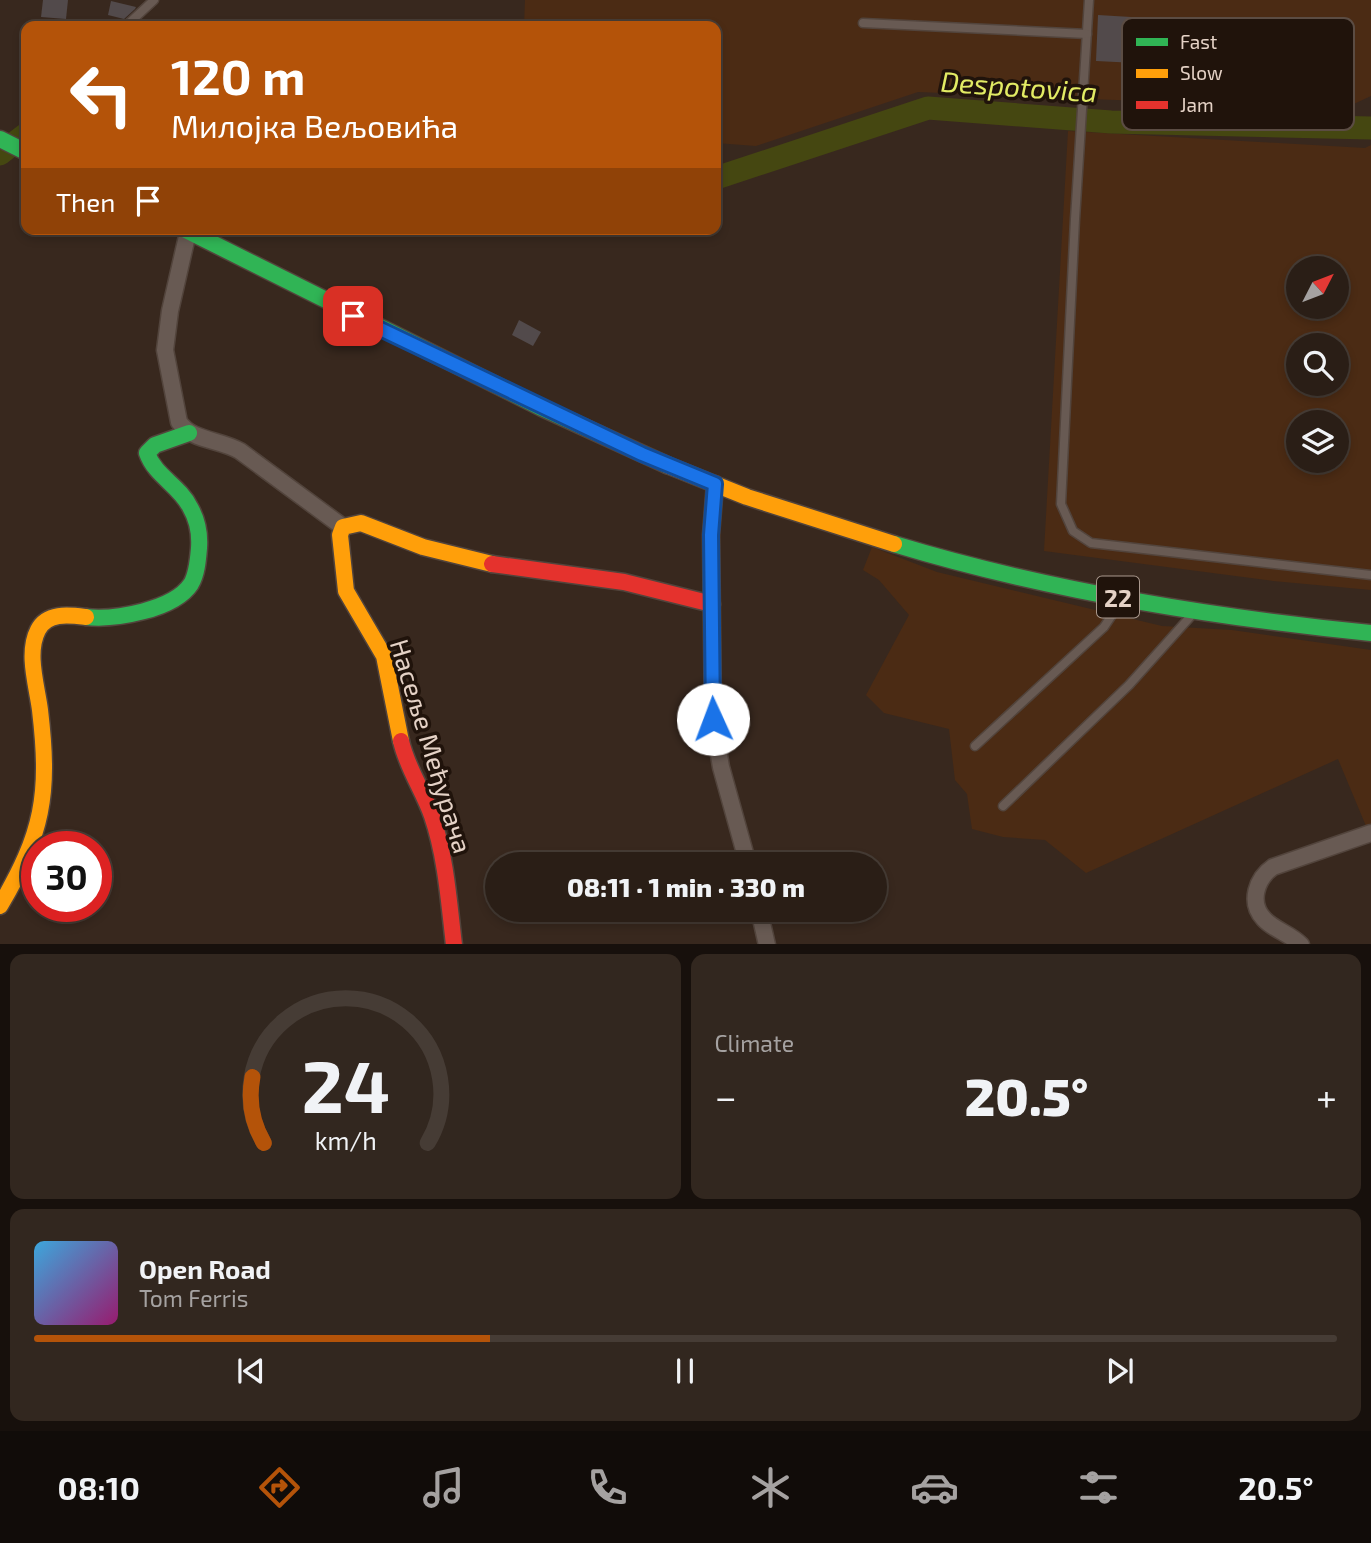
<!DOCTYPE html>
<html lang="en">
<head>
<meta charset="utf-8">
<style>
	:root { --surface:#2a1e16; --page:#32271f; --text:#f1f3f6; --muted:#a5a2a1; --line:#463c35; --accent:#b45309 }
	body { margin:0; font-family:"Exo 2",sans-serif; background:var(--page); color:var(--text); height:100vh; display:flex; flex-direction:column; font-size:26px; white-space:nowrap }
	* { box-sizing:border-box; margin:0 }
	p { font-size:23px; color:var(--muted) }
	.icon { flex:none; width:38px; height:38px; fill:none; stroke:currentColor; stroke-width:2; stroke-linecap:round; stroke-linejoin:round }
	.map { position:relative; height:944px; overflow:hidden }
	.details { display:flex; flex-direction:column; gap:10px; padding:10px; background:#17100c; flex:1 }
	.details>* { flex:none }
	.top-card { position:absolute; left:21px; top:21px; width:700px; height:214px; border-radius:14px; box-shadow:0 4px 10px #0003,0 0 0 2px var(--line); background:#b45309; color:#fff; overflow:hidden }
	.needle { width:46px; rotate:48deg }
	.fabs { position:absolute; left:1286px; top:256px; display:grid; gap:14px }
	.fabs a { display:grid; place-items:center; width:63px; height:63px; border-radius:50%; background:var(--surface); box-shadow:0 4px 10px #0003,0 0 0 2px var(--line); font-size:35px }
	.speed { position:absolute; left:21px; top:831px; display:flex; gap:14px; font-size:35px; font-weight:700; text-align:center }
	.speed>* { display:grid; place-content:center; width:91px; height:91px; border-radius:50%; background:var(--surface); box-shadow:0 4px 10px #0003,0 0 0 2px var(--line); line-height:1 }
	.speed .limit { border:10px solid #d22; background:#fff; color:#111 }
	.pin { position:absolute; display:grid; place-items:center; width:60px; height:60px; color:#fff; margin:-30px; border-radius:14px; box-shadow:0 4px 10px #0006 }
	.me { position:absolute; width:77px; margin:-38px; rotate:358deg; stroke-linejoin:round; filter:drop-shadow(0 0 5px #0008) }
	.turn { display:flex; align-items:center; gap:24px; height:147px; padding:0 35px; font-size:32px }
	.turn .icon { width:91px; height:91px; stroke-width:2.5 }
	.turn b { display:block; font-size:49px; line-height:60px }
	.then { display:flex; align-items:center; height:66px; padding:0 35px; background:#0003; gap:14px; font-size:26px }
	.big { font-size:52px; font-weight:800; line-height:1.1 }
	.details .tile { flex:1; display:flex; flex-direction:column; justify-content:center; gap:10px; min-width:0; padding:0 24px; border-radius:14px; background:var(--page) }
	.details .dial { align-items:center; gap:0 }
	.dial svg { height:182px; overflow:visible; fill:none; stroke:var(--line); stroke-width:7; stroke-linecap:round; text-anchor:middle }
	.dial text { fill:var(--text); stroke:none }
	.song { display:flex; align-items:center; gap:21px }
	.cover { width:84px; height:84px; border-radius:10px; background:linear-gradient(135deg,hsl(200 70% 55%),hsl(320 70% 35%)) }
	.played { height:7px; border-radius:4px; background:linear-gradient(90deg,var(--accent) 35%,var(--line) 35%) }
	.keys { display:flex; justify-content:space-around; direction:ltr }
	.heat { display:flex; justify-content:space-between; align-items:center; font-size:38px; direction:ltr }
	.details .tiles { flex:1; display:grid; gap:10px; grid-template-columns:1fr 1fr }
	.tile:last-child { grid-column:span 2 }
	.trip { position:absolute; left:485px; top:852px; width:402px; height:70px; border-radius:35px; background:var(--surface); box-shadow:0 4px 10px #0003,0 0 0 2px var(--line); font-weight:800; line-height:70px; text-align:center }
	.menu { display:flex; height:112px; justify-content:space-around; align-items:center; background:#110c09; color:var(--muted) }
	.menu .icon { width:49px; height:49px }
	.menu .selected { color:var(--accent) }
	.menu b { font-size:32px; color:var(--text) }
	.map>svg:first-child { display:block }
	.built { fill:#4b2b14; fill-rule:evenodd }
	.lines { fill:none; stroke-linecap:round; stroke-linejoin:round }
	.river { stroke:#454711; stroke-width:23 }
	.building { fill:#524a4b }
	.lane-casing { stroke:#52443c; stroke-width:11 }
	.street-casing { stroke:#52443c; stroke-width:19 }
	.fast-casing { stroke:#52443c; stroke-width:19 }
	.slow-casing { stroke:#52443c; stroke-width:19 }
	.jam-casing { stroke:#52443c; stroke-width:19 }
	.lane { stroke:#685a53; stroke-width:8 }
	.street { stroke:#685a53; stroke-width:16 }
	.fast { stroke:#30b455; stroke-width:16 }
	.slow { stroke:#ff9f0a; stroke-width:16 }
	.jam { stroke:#e5322d; stroke-width:16 }
	.route-casing { stroke:#114b97; stroke-width:18 }
	.route { stroke:#1a73e8; stroke-width:12 }
	.labels { text-anchor:middle; dominant-baseline:central; stroke-width:7; stroke-linejoin:round; paint-order:stroke }
	.shield { fill:#20130b; stroke:#aa998e; stroke-width:2 }
	.shield-label { font-size:24px; font-weight:bold; fill:#e5d2c6 }
	.street-label { font-size:26px; fill:#e5d2c6; stroke:#20130b }
	.water-label { font-size:28px; font-style:italic; fill:#e2eb64; stroke:#20130b }
	.key { fill:#20130b; stroke:#5b4c43; stroke-width:2 }
	.key-label { font-size:19px; fill:#e5d2c6 }
</style>
</head>
<body>
<div class="map">
<svg width="1371" height="945" viewBox="0 0 1371 945">
	<rect width="100%" height="100%" fill="#38281e"/>
	<g class="built">
		<polygon points="525,0 1371,0 1371,96 1343,109 918,92 756,146 716,143 716,26 524,26"/>
		<path d="M1068,131L1365,148L1371,145V590L1273,581L1044,551ZM1298,268H1337V306H1298ZM1298,345H1337V383H1298ZM1298,422H1337V460H1298Z"/>
		<polygon points="872,547 937,572 1162,626 1232,630 1371,650 1371,838 1338,759 1086,873 1045,840 1003,837 972,829 967,794 955,780 949,729 884,713 866,695 909,615 879,580 863,570"/>
	</g>
	<g class="lines">
		<g class="river">
			<polyline points="0,154 26,134"/>
			<polyline points="716,178 928,108 1111,122 1371,128"/>
		</g>
	</g>
	<g class="building">
		<polygon points="43,0 68,0 66,19 41,17"/>
		<polygon points="111,1 136,7 135,9 124,19 108,15"/>
		<polygon points="1098,15 1315,28 1316,66 1257,62 1256,69 1096,61"/>
		<polygon points="519,320 541,332 533,346 512,335"/>
	</g>
	<g class="lines">
		<g class="lane-casing">
			<g id="lane">
				<polyline points="1089,0 1075,219 1061,504 1073,531 1091,543 1371,575"/>
				<polyline points="863,23 1087,34"/>
				<polyline points="126,26 154,0"/>
				<polyline points="975,746 1104,627 1120,603"/>
				<polyline points="1003,806 1129,685 1190,617"/>
			</g>
		</g>
		<g class="street-casing">
			<g id="street">
				<path d="M188,232L170,311L165,350L179,422C192,441 219,439 240,451L343,527"/>
				<polyline points="715,484 711,535 713,719 721,767 748,864"/>
				<polyline points="759,910 767,945"/>
				<path d="M1301,945C1291,934 1274,930 1264,919C1248,902 1257,878 1273,867L1371,833"/>
			</g>
		</g>
		<g class="fast-casing">
			<g id="fast">
				<polyline points="0,139 26,152"/>
				<polyline points="184,229 542,408 667,465"/>
				<path d="M894,544C1049,591 1209,617 1371,633"/>
				<path d="M86,617C115,620 174,610 191,584C197,574 198,560 199,548C200,534 197,519 190,507C179,485 155,476 147,453L155,445L189,433"/>
			</g>
		</g>
		<g class="slow-casing">
			<g id="slow">
				<polyline points="667,465 747,497 894,544"/>
				<polyline points="401,741 384,656 346,591 340,535 343,527 361,523 423,547 492,564"/>
				<path d="M0,906C43,833 50,795 40,710C37,686 26,653 38,630C47,612 69,615 86,617"/>
			</g>
		</g>
		<g class="jam-casing">
			<g id="jam">
				<polyline points="492,564 624,582 712,604"/>
				<path d="M401,741C407,768 423,790 432,816C446,857 449,903 454,945"/>
			</g>
		</g>
		<use href="#lane" class="lane"/>
		<use href="#street" class="street"/>
		<use href="#fast" class="fast"/>
		<use href="#slow" class="slow"/>
		<use href="#jam" class="jam"/>
	</g>
	<g class="lines">
		<g class="route-casing">
			<polyline id="route" points="353,316 642,454 715,484 711,535 713,719"/>
		</g>
		<use href="#route" class="route"/>
	</g>
	<g class="labels">
		<rect class="shield" x="1097" y="576.5" width="42" height="41" rx="5"/>
		<g class="shield-label">
			<text x="1118" y="597">22</text>
		</g>
		<g class="street-label">
			<text transform="translate(432 746) rotate(73)">Насеље Међурача</text>
		</g>
		<g class="water-label">
			<text transform="translate(1019 86) rotate(4)">Despotovica</text>
		</g>
	</g>
	<rect x="1122" y="18" width="232" height="112" rx="10" class="key"/>
	<rect x="1136" y="38" width="32" height="8" fill="#30b455"/>
	<rect x="1136" y="69" width="32" height="9" fill="#ff9f0a"/>
	<rect x="1136" y="101" width="32" height="8" fill="#e5322d"/>
	<g class="key-label">
		<text x="1180" y="49">Fast</text>
		<text x="1180" y="80">Slow</text>
		<text x="1180" y="112">Jam</text>
	</g>
</svg>
<div class="fabs">
<a><svg class="needle" viewBox="-14 -14 28 28"><path d="M0-13l5 13h-10z" fill="#e53935"/><path d="M0 13l5-13h-10z" fill="#a5a2a1"/></svg></a>
<a><svg class="icon" aria-label="search" viewBox="0 0 24 24"><circle cx="10" cy="10" r="6"/><path d="M15 15l6 6"/></svg></a>
<a><svg class="icon" aria-label="layers" viewBox="0 0 24 24"><path d="M12 4l9 5-9 5-9-5zM3 14l9 5 9-5"/></svg></a>
</div>
<div class="speed"><div class="limit">30</div></div>
<div class="pin" style="left:353px;top:316px;background:#d93025"><svg class="icon" aria-label="arrive" viewBox="0 0 24 24"><path d="M6 21V4h12l-3 4 3 4H6"/></svg></div>
<svg class="me" style="left:713px;top:719px" viewBox="-20 -20 40 40"><circle r="19" fill="#fff"/><path d="M0-13L10 11 0 6-10 11z" fill="#1a73e8"/></svg>
<div class="trip">08:11 · 1 min · 330 m</div>
<div class="top-card">
<div class="turn"><svg class="icon" aria-label="left" viewBox="0 0 24 24"><path d="M17 20v-9H6M10 6l-5 5 5 5"/></svg><div><b>120 m</b>Милојка Вељовића</div></div>
<div class="then">Then<svg class="icon" aria-label="arrive" viewBox="0 0 24 24"><path d="M6 21V4h12l-3 4 3 4H6"/></svg></div>
</div>
</div>
<section class="details">
<div class="tiles">
<div class="tile dial"><svg viewBox="0 0 100 80">
<path d="M14 69A42 42 0 1 1 86 69"/>
<path d="M14 69A42 42 0 0 1 9 40" stroke="#b45309"/>
<text x="50" y="56" font-size="32" font-weight="700">24</text>
<text x="50" y="72" font-size="11">km/h</text>
</svg></div>
<div class="tile"><p>Climate</p>
<div class="heat"><a>−</a><b class="big">20.5°</b><a>+</a></div>
</div>
<div class="tile">
<div class="song"><i class="cover"></i><div><b>Open Road</b><p>Tom Ferris</p></div></div>
<div class="played"></div>
<div class="keys"><svg class="icon" aria-label="previous" viewBox="0 0 24 24"><path d="M18 5L8 12l10 7zM5 5v14"/></svg><svg class="icon" aria-label="pause" viewBox="0 0 24 24"><path d="M8 5v14M16 5v14"/></svg><svg class="icon" aria-label="next" viewBox="0 0 24 24"><path d="M6 5l10 7-10 7zM19 5v14"/></svg></div>
</div>
</div>
</section>
<nav class="menu">
<b>08:10</b>
<svg class="icon selected" aria-label="directions" viewBox="0 0 24 24"><path d="M12 3l9 9-9 9-9-9zM9 14v-3h6M13 9l2 2-2 2"/></svg>
<svg class="icon" aria-label="music" viewBox="0 0 24 24"><path d="M9 18V5l10-2v13"/><circle cx="6" cy="18" r="3"/><circle cx="16" cy="16" r="3"/></svg>
<svg class="icon" aria-label="phone" viewBox="0 0 24 24"><path d="M5 4h4l2 5-3 2q2 4 5 5l2-3 5 2v4C11 20 4 13 5 4z"/></svg>
<svg class="icon" aria-label="climate" viewBox="0 0 24 24"><path d="M12 3v18M4 7l16 10M4 17L20 7"/></svg>
<svg class="icon" aria-label="car" viewBox="0 0 24 24"><path d="M5 17H2v-5l4-1 3-4h7l3 4 3 1v5h-3M9 17h6M6 11h13"/><circle cx="7" cy="17" r="2"/><circle cx="17" cy="17" r="2"/></svg>
<svg class="icon" aria-label="filters" viewBox="0 0 24 24"><path d="M4 7h16M4 17h16"/><circle cx="9" cy="7" r="2"/><circle cx="15" cy="17" r="2"/></svg>
<b>20.5°</b>
</nav>
</body>
</html>
